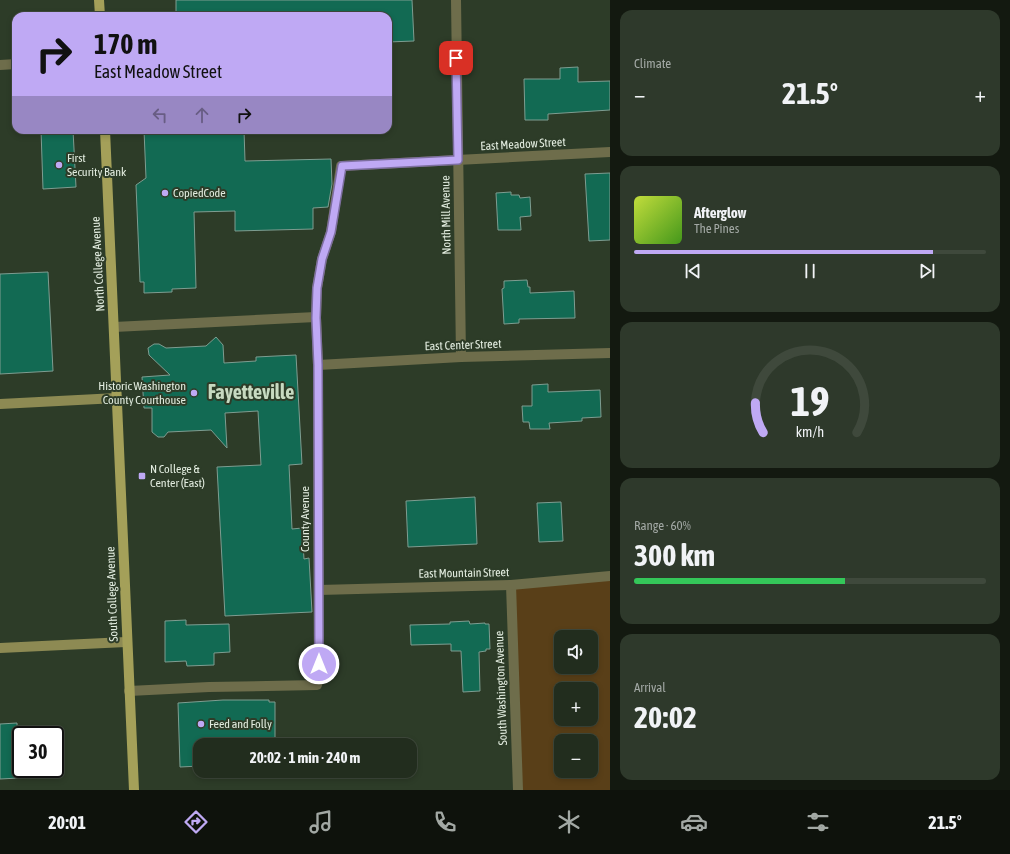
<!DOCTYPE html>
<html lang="en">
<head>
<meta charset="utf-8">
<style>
	:root { --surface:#222d1e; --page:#2e392b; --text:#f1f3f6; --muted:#a2a8a4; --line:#3f493c; --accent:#bfa9f4 }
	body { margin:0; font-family:"Asap Condensed",sans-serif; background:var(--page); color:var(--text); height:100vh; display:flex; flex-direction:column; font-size:15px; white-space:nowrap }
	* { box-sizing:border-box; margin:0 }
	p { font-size:13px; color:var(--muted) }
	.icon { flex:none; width:22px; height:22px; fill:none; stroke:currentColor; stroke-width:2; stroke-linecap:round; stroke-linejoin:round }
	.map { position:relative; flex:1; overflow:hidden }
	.details { display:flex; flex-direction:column; gap:10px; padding:10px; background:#131910; width:400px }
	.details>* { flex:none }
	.hud { position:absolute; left:12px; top:12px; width:380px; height:122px; border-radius:12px; box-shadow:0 2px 6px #0003,0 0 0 1px var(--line); background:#bfa9f4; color:#111; overflow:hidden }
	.controls { position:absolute; left:554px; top:630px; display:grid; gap:8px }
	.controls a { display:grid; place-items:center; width:44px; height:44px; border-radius:8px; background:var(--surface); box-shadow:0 2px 6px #0003,0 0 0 1px var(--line); font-size:20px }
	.speed { position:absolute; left:12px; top:726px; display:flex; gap:8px; font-size:20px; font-weight:700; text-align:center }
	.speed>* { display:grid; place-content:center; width:52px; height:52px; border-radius:50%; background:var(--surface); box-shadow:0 2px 6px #0003,0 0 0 1px var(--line); line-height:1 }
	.speed .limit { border:2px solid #111; border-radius:6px; background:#fff; color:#111 }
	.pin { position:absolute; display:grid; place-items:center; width:34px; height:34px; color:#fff; margin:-17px; border-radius:8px; box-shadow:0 2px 6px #0006 }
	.me { position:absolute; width:44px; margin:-22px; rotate:0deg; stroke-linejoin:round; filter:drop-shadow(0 0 3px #0008) }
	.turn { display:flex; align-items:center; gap:14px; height:84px; padding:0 16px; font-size:18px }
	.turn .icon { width:52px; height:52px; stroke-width:2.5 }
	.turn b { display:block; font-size:28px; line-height:34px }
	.lanes { display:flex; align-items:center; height:38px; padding:0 16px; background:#0003; justify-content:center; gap:20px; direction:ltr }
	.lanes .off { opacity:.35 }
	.big { font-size:30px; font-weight:700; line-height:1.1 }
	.details .tile { flex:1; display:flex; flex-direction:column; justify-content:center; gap:6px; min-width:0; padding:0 14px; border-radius:12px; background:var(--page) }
	.details .dial { align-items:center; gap:0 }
	.dial svg { height:104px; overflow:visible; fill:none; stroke:var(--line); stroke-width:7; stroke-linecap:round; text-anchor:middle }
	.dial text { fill:var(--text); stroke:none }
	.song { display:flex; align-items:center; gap:12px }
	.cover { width:48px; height:48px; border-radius:6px; background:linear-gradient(135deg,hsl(70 70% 55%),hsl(100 70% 35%)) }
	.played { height:4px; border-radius:2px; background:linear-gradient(90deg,var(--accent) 85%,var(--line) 85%) }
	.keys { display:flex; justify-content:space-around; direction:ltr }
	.heat { display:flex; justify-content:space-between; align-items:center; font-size:22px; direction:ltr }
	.charge { height:6px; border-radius:3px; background:linear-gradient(90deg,#34c759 60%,var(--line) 0) }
	.trip { position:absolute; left:193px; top:738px; width:224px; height:40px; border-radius:12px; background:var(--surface); box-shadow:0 2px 6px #0003,0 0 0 1px var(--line); font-weight:700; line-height:40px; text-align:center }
	.dock { display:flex; height:64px; justify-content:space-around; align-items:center; background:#0e120c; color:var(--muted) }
	.dock .icon { width:28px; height:28px }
	.dock .selected { color:var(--accent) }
	.dock b { font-size:18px; color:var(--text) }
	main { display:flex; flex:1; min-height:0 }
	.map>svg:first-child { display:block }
	.green { fill:#593f18; fill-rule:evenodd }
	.building { fill:#126a53; stroke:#7e9d91 }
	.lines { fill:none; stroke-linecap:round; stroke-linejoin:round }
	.street { stroke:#6e6d4b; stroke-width:10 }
	.secondary { stroke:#8d8a53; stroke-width:10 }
	.primary { stroke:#a4a059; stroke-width:10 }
	.route-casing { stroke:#7c6e9f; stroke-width:10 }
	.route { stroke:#bfa9f4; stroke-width:7 }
	.poi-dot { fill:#bfa9f4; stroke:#2d3c28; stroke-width:1.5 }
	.labels { text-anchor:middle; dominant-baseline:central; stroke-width:4; stroke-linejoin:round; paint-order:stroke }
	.street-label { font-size:12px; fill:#e2ecdf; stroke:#2d3c28 }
	.poi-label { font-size:12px; fill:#e2ecdf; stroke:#2d3c28; text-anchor:start }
	.town-label { font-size:20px; font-weight:bold; fill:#c7dac1; stroke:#2d3c28 }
</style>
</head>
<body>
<main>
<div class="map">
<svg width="610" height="790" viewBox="0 0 610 790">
	<rect width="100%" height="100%" fill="#2d3c28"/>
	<path class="green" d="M610,576V790H518L511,585ZM561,637H591V667H561ZM561,689H591V719H561ZM561,741H591V771H561Z"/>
	<g class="building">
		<polygon points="176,0 412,0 414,41 388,42 388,16 176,16"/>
		<polygon points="578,67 578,82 610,81 610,110 548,114 548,120 525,120 524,79 560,79 560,68"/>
		<polygon points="41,130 73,130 76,187 43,189"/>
		<polygon points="144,130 244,130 245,161 331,159 332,184 328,207 313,208 313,229 235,231 235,211 194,212 196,288 172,289 172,292 144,293 144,282 140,282 136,185 146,178"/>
		<polygon points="610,173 610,240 589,241 585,174"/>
		<polygon points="511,192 511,195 519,195 520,198 530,197 531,216 520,217 521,230 498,230 496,193"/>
		<polygon points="48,272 53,371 0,374 0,274"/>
		<polygon points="527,280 528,287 530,287 530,293 574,291 575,318 519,319 519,323 504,324 502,289 504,288 504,281"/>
		<polygon points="216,337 223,345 224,363 256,361 256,357 296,355 302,464 289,465 292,529 302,528 304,559 309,558 312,612 225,616 217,467 261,465 258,411 225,413 227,448 211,430 168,432 164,437 158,437 152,432 152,408 144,408 142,377 170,375 149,355 148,348 154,344 159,344 166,348 206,346"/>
		<polygon points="548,384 548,392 600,390 601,417 582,418 582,421 549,423 550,429 530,429 529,422 523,422 522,406 532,406 532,385"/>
		<polygon points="475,497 477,544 408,547 406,501"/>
		<polygon points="561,502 563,541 539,542 537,503"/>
		<polygon points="186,620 186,625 229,624 230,652 214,653 214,665 187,666 186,661 165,662 165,621"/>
		<polygon points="469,621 470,624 485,623 485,624 489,624 490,649 486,649 486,651 479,652 480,691 463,692 461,651 451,651 451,644 411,645 410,625 450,624 450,622"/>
		<polygon points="223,700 269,700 269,702 275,702 275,745 200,745 200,766 180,767 178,703"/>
		<polygon points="17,723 19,778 0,779 0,724"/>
	</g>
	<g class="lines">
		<g class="street">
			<polyline points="456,0 461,357"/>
			<polyline points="0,65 16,64"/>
			<polyline points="114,327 316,317"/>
			<polyline points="318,365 461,357 610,353"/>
			<polyline points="511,585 518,790"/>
			<polyline points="319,590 511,585 610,576"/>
			<polyline points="129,691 209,687 317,685 319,678 318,365 316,317 317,288 322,259 331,232 341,166 610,152"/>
		</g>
		<g class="secondary">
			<polyline points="0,404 117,398"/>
			<polyline points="0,648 126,642"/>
		</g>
		<g class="primary">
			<polyline points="99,0 100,16"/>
			<polyline points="105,130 134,790"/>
		</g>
	</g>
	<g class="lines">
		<g class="route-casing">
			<polyline id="route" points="319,664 318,365 316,318 317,288 322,259 331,232 342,166 458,160 456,58"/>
		</g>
		<use href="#route" class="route"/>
	</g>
	<g class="poi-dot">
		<circle cx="59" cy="165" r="4"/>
		<circle cx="165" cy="193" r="4"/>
		<circle cx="194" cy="393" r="4"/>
		<rect x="138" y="472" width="8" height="8" rx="2"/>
		<circle cx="201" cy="724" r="4"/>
	</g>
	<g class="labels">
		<g class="street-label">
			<text transform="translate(523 144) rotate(-3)">East Meadow Street</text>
			<text transform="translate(446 215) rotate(-91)">North Mill Avenue</text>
			<text transform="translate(98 264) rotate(-93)">North College Avenue</text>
			<text transform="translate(463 345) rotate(-2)">East Center Street</text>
			<text transform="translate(305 519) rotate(-90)">County Avenue</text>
			<text transform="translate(464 573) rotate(-1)">East Mountain Street</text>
			<text transform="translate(112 594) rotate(-92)">South College Avenue</text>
			<text transform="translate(501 688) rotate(-92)">South Washington Avenue</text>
		</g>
		<g class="poi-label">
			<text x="67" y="158">First<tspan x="67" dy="14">Security Bank</tspan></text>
			<text x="173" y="193">CopiedCode</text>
			<text x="186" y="386" text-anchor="end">Historic Washington<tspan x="186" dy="14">County Courthouse</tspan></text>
			<text x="150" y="469">N College &amp;<tspan x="150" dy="14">Center (East)</tspan></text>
			<text x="209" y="724">Feed and Folly</text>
		</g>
		<g class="town-label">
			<text x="251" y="391">Fayetteville</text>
		</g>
	</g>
</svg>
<div class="controls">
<a><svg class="icon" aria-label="sound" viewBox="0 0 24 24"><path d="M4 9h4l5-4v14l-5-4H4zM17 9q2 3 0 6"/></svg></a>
<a>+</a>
<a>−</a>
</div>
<div class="speed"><div class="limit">30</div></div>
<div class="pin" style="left:456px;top:58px;background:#d93025"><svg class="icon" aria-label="arrive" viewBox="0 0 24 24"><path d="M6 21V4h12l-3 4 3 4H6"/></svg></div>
<svg class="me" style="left:319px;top:664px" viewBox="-20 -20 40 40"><circle r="17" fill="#bfa9f4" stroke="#fff" stroke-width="3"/><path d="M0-11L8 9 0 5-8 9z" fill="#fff"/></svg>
<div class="trip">20:02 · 1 min · 240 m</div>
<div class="hud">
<div class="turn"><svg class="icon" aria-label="right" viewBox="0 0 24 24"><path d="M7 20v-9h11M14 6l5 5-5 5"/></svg><div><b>170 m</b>East Meadow Street</div></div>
<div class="lanes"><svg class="icon off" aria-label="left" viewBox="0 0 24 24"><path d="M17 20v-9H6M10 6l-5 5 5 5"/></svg><svg class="icon off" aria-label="ahead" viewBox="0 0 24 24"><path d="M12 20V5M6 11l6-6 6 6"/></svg><svg class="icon" aria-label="right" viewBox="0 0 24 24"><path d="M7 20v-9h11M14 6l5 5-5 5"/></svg></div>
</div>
</div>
<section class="details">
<div class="tile"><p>Climate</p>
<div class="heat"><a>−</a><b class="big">21.5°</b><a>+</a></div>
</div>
<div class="tile">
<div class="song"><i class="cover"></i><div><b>Afterglow</b><p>The Pines</p></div></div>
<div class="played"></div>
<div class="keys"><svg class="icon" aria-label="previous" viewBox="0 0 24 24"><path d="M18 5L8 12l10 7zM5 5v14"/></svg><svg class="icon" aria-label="pause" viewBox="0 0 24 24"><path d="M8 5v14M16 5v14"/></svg><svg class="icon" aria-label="next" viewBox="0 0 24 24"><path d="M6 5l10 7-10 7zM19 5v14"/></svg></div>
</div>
<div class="tile dial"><svg viewBox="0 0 100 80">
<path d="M14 69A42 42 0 1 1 86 69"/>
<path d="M14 69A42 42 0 0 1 8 46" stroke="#bfa9f4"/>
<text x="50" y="56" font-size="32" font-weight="700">19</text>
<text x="50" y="72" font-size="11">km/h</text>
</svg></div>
<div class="tile"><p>Range · 60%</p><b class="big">300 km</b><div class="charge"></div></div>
<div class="tile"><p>Arrival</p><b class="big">20:02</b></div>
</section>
</main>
<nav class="dock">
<b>20:01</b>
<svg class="icon selected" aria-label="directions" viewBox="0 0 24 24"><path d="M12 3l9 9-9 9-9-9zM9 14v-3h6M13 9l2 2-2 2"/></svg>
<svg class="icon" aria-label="music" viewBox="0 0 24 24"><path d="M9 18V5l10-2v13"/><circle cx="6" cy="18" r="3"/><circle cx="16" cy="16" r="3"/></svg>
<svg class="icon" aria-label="phone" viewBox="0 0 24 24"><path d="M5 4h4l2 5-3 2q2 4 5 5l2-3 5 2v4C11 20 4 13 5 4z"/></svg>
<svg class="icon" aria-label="climate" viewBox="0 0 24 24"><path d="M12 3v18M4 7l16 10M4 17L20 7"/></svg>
<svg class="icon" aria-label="car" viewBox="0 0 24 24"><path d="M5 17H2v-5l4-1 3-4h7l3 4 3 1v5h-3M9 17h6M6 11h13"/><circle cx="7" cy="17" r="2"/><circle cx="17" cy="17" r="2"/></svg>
<svg class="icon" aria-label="filters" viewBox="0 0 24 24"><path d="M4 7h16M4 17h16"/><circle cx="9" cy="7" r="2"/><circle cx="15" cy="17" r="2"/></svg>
<b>21.5°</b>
</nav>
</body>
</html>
